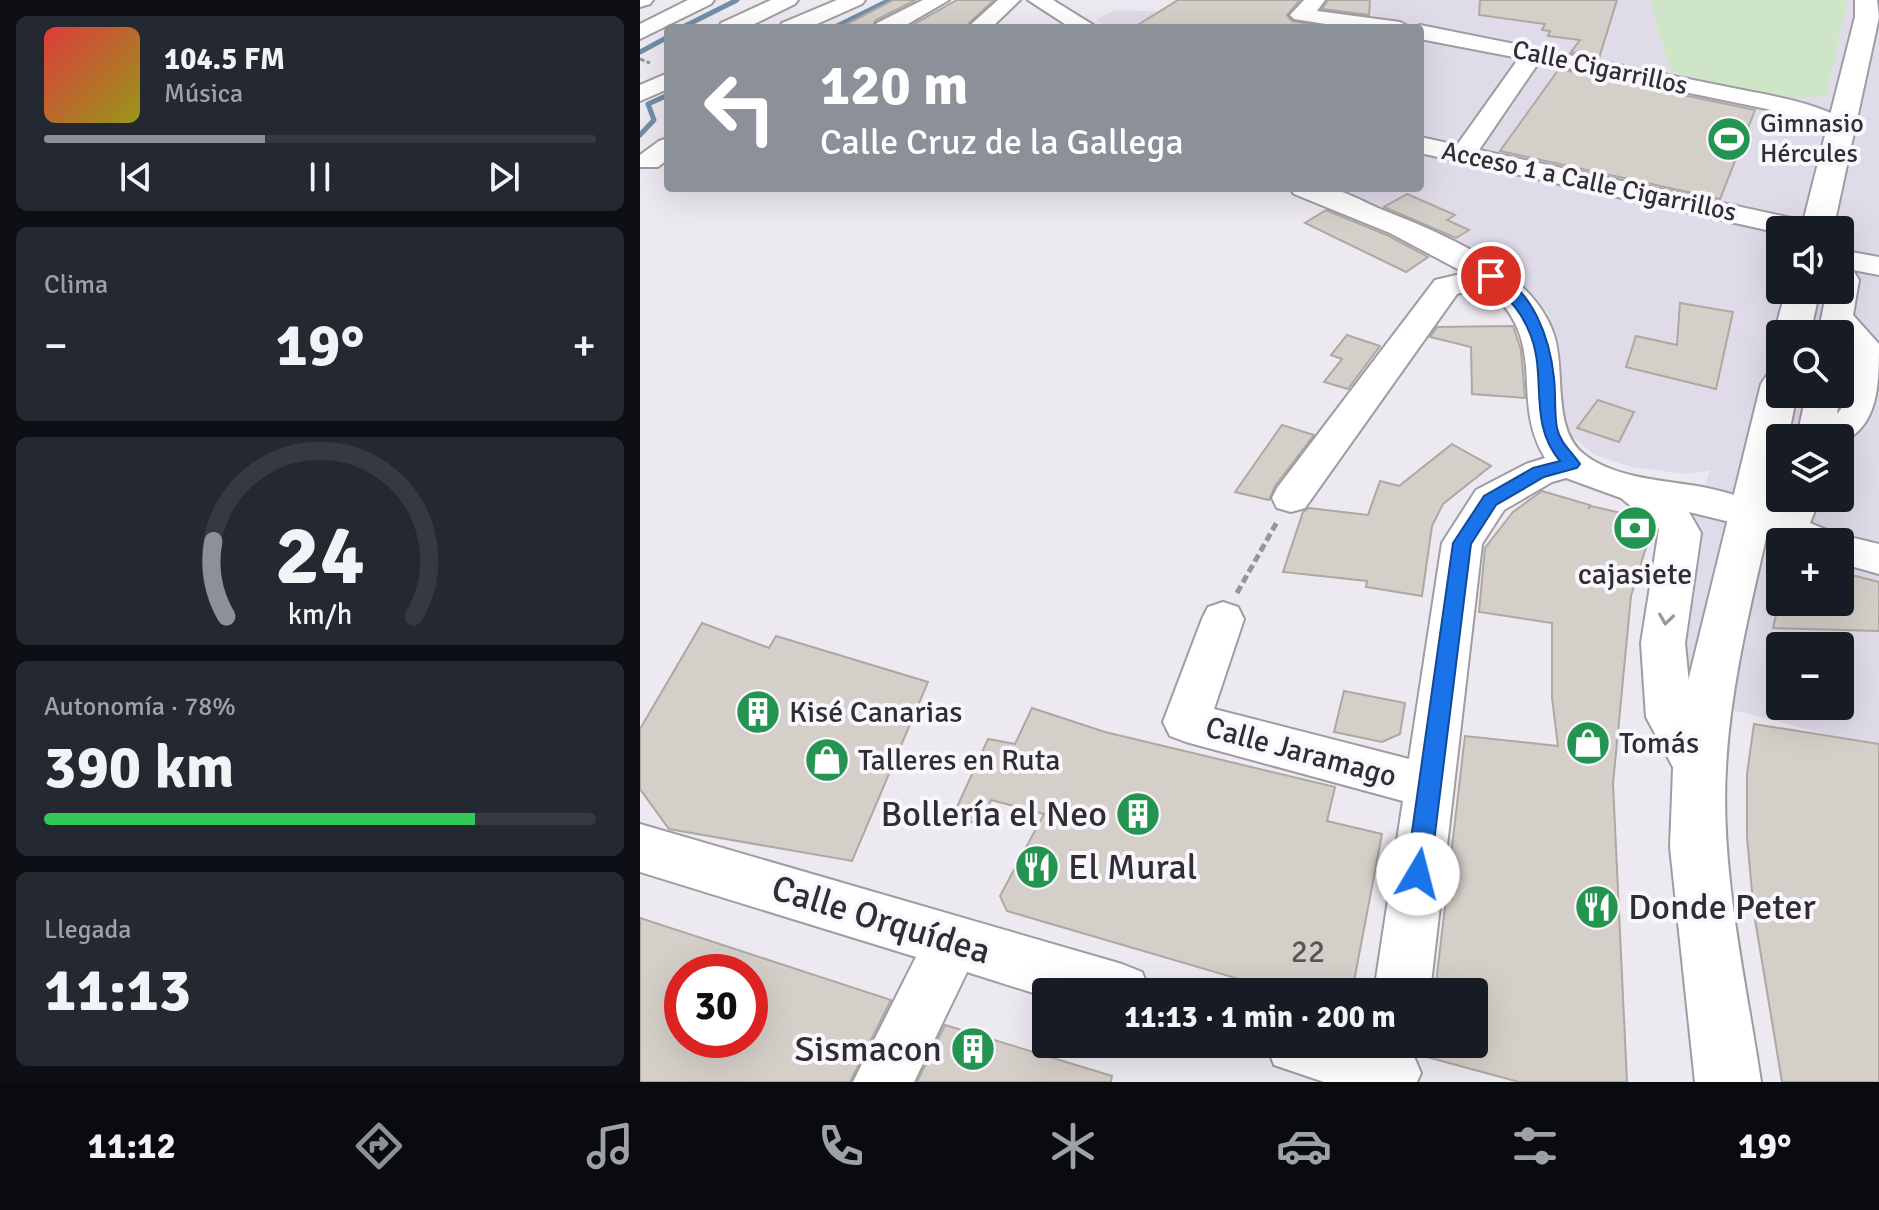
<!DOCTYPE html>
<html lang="es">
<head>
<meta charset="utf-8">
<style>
	:root { --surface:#171b24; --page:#242831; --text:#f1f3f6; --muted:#9ea1a6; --line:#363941; --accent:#8c9099 }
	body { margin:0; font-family:Signika,sans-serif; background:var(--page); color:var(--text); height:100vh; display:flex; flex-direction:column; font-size:30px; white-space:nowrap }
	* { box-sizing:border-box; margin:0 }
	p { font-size:26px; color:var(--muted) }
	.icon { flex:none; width:44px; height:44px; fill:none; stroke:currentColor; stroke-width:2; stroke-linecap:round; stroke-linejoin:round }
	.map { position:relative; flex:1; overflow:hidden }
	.side { display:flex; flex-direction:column; gap:16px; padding:16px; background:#0d0f14; width:640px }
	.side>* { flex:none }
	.hud { position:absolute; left:24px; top:24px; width:760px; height:168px; border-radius:8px; box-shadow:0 8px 32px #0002; background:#8c9099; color:#fff; overflow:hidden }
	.fabs { position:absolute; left:1126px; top:216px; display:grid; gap:16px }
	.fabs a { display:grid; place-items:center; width:88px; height:88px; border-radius:8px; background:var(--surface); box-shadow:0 8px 32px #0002; font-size:40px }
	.speed { position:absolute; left:24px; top:954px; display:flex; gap:16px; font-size:40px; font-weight:700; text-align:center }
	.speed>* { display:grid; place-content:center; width:104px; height:104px; border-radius:50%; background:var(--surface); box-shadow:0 8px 32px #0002; line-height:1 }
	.speed .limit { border:12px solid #d22; background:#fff; color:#111 }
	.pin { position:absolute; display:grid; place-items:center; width:68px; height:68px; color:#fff; margin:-34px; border:4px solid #fff; border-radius:50%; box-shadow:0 2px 8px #0007 }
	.me { position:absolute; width:88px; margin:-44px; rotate:8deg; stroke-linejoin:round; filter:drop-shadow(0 0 6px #0008) }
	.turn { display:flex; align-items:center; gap:28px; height:168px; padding:0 24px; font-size:36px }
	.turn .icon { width:104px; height:104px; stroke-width:2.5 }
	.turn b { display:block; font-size:56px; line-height:68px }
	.big { font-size:60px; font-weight:700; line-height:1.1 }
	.side .tile { flex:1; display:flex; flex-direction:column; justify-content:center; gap:12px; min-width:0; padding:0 28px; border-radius:12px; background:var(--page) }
	.side .dial { align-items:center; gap:0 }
	.dial svg { height:208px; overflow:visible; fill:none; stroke:var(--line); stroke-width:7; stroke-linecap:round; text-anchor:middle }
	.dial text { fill:var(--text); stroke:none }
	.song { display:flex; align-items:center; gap:24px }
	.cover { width:96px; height:96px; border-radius:12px; background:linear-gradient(135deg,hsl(0 70% 55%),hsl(60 70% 35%)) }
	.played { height:8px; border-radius:4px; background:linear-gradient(90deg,var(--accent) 40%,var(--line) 40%) }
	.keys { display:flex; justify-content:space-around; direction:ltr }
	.heat { display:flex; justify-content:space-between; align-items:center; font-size:44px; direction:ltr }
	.charge { height:12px; border-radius:6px; background:linear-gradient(90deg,#34c759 78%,var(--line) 0) }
	.trip { position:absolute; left:392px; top:978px; width:456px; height:80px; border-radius:8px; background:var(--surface); box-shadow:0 8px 32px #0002; font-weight:700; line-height:80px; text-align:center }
	.tab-bar { display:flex; height:128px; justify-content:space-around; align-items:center; background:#090b0e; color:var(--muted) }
	.tab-bar .icon { width:56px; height:56px }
	.tab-bar .current { color:var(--accent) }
	.tab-bar b { font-size:36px; color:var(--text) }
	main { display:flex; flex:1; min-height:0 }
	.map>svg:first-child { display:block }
	.built { fill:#e0dbe9; fill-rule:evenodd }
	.green { fill:#cfe5c7 }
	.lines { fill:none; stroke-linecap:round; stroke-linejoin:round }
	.stream { stroke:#728da7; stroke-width:5 }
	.building { fill:#d5cfc9; stroke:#aea8a2; stroke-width:2; fill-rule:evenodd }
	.minor-casing { stroke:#9f9ca3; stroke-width:4 }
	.major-casing { stroke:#9f9ca3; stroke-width:4 }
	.path-far1 { stroke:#97959b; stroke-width:3; stroke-dasharray:5 2; stroke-linecap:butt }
	.path { stroke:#97959b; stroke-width:5; stroke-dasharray:8 4; stroke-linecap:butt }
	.minor { fill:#fff; fill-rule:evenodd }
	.major { fill:#fff; fill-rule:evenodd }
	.oneway { stroke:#979698 }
	.route { fill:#1a73e8; stroke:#114b97; stroke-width:2 }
	.labels { text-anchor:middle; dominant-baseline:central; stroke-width:8; stroke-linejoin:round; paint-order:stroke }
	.far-street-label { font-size:26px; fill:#2f2e31; stroke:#f9f6fe }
	.far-poi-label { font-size:26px; fill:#2f2e31; stroke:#f9f6fe; text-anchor:start }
	.poi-label { font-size:30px; fill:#2f2e31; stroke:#f9f6fe; text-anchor:start }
	.street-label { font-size:30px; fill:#2f2e31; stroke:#f9f6fe }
	.near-number-label { font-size:32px; fill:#585657 }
	.near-poi-label { font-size:36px; fill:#2f2e31; stroke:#f9f6fe; text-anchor:end }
	.near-street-label { font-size:36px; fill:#2f2e31; stroke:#f9f6fe }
</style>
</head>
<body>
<main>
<section class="side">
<div class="tile">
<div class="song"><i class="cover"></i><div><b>104.5 FM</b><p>Música</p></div></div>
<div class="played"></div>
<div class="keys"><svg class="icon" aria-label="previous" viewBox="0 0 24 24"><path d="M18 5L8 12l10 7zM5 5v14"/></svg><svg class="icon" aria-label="pause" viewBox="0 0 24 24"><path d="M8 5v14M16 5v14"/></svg><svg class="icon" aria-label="next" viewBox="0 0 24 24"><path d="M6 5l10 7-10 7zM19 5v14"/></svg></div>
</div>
<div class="tile"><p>Clima</p>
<div class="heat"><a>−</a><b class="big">19°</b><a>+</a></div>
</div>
<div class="tile dial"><svg viewBox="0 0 100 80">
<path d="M14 69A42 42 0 1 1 86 69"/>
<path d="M14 69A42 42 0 0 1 9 40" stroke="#8c9099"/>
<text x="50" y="56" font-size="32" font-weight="700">24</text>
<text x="50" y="72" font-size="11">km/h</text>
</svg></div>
<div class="tile"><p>Autonomía · 78%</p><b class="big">390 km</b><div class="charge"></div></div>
<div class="tile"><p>Llegada</p><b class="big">11:13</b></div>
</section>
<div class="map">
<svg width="1239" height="1082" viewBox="0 0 1239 1082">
	<rect width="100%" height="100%" fill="#ece9f0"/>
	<path class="built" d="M547,0H1010L1030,71L1186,95L1208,0H1239V1007L1204,739L1000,686L1070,470L1047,474L991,467L955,455L932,437L923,420L908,313L852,262L688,188H780V28H468L456,20L475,10L535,12ZM1140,230H1200V290H1140ZM1140,334H1200V394H1140ZM1140,438H1200V498H1140ZM1140,542H1200V602H1140ZM1140,646H1200V706H1140Z"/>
	<polygon class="green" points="1010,0 1208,0 1186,96 1139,99 1030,71"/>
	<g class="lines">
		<g class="stream">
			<polyline points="41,28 97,0"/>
			<polyline points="193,28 250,0"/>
			<polyline points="0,52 28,37"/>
			<polyline points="0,135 14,120 8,104 28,95"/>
		</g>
	</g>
	<g class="building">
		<polygon points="253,0 276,0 236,20 231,28 199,28"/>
		<polygon points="317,0 354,0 324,28 267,28"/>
		<polygon points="538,0 660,0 647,15 652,21 692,28 493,28"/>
		<polygon points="688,0 730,0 729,15 682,9"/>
		<polygon points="840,0 977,0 959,58 931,52 940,40 908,36 910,31 902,30 905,24 839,15"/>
		<polygon points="919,69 1115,110 1080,199 860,151"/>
		<polygon points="767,194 815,215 807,220 829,230 816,238 744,207"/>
		<polygon points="686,210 749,236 788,257 766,272 665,223"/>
		<polygon points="1040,303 1093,312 1076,389 986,367 996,336 1037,345"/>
		<polygon points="873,326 881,350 885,398 832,394 831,347 790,337 797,327"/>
		<polygon points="707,335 740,346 708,389 684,382 702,359 691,355"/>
		<polygon points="958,400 994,412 979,442 937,428"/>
		<polygon points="642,425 674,435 635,486 629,500 595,492"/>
		<polygon points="812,444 851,466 803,504 792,526 782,596 726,587 727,581 643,572 663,512 669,508 728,515 740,481 759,486"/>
		<polygon points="902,491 950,505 948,509 951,506 998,517 1012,528 991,596 973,784 987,1082 879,1082 776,1054 769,1047 769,1044 834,1044 834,992 795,992 825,736 918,746 912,698 912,623 839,612 845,548 873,512"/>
		<polygon points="1200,572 1239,582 1239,631 1133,628 1139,602 1200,602"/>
		<polygon points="62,623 129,648 136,636 288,682 212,861 29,829 0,789 0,729"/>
		<polygon points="704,691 765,703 760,734 742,742 694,732"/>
		<polygon points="392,708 465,732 695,787 687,821 742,834 712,992 643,992 367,911 360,896 404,814 351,800 341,824 312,818 348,739 375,744"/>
		<polygon points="1114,724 1239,744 1239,1082 1142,1082 1114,913 1107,837 1107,774"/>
		<path d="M0,918L251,1000L210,1082H0ZM42,972H110V1040H42Z"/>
		<polygon points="305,1025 472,1076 471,1082 277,1082"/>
	</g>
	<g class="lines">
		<g class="minor-casing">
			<g id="minor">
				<polygon points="0,0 13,0 10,4 0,7"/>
				<polygon points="48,0 74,0 71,4 0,39 0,24"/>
				<polygon points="131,0 158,0 155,4 106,28 78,28 81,23"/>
				<polygon points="197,0 225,0 222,4 168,28 139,28 142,23"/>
				<polygon points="283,0 309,0 261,28 234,28 237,23"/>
				<polygon points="358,0 380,0 351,28 327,28"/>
				<polygon points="388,0 413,0 458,28 431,28"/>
				<polygon points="664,0 685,0 677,11 760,22 771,28 711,28 654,19 650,15"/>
				<path d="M780,25L1113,92C1139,97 1200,108 1216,131L1212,136C1195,140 1149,115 1127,109L899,62L839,150L1165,221L1175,224L1179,230H1140V233L780,153V137L817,145L879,58L780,39V28H772Z"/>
				<polygon points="28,73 28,89 0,101 0,85"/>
				<polygon points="28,138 28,159 18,167 0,167 0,155 19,141"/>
				<path d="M650,188C662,188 675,186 687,188C703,190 722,201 738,208C798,232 892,268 914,335C926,371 911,430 945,455C978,480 1028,480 1067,488C1091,493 1114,501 1137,510L1142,498H1180L1170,523L1197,534L1239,544V574L1200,563V542H1140V544L1086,521L1049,512L1061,533L1045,643L1052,714L1083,769L1076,784L1059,791L1042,784L1006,717L1001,643L1019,529L981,498L926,478L912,482L864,510L842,544L790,992H734L763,801L546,742L530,736L523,722L562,619L568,607L583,602L598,607L604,619L574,709L769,759L802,543L836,490L886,464L905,458C868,397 912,342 845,287L817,294L665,508L651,512L637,508L632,498L637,488L795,280L825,273L750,233L654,194Z"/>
				<path d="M1200,250L1239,257V275L1213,270L1219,280L1213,315L1239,344C1239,384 1239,427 1200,443V438H1157L1166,394L1200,393L1197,414C1215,395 1220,363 1204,342H1200V334H1178L1187,290H1200Z"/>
				<polygon points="0,824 482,964 502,972 510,992 406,992 406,997 327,972 274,1082 213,1082 276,957 0,872"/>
				<polygon points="626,1044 752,1044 772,1052 781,1073 777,1082 684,1082 634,1065"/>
			</g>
		</g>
		<g class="major-casing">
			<g id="major">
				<polygon points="1215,0 1237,0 1239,17 1193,230 1161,230 1215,17"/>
				<polygon points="1146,290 1180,290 1170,334 1140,334 1140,342 1134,334"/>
				<path d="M1140,372V394H1157L1148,438H1140V475C1120,571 1091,670 1086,768C1080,871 1106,980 1121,1082H1055L1030,847L1033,769L1042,706L1121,384L1127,375Z"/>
			</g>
		</g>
		<polyline class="path-far1" points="0,59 10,63"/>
		<polyline class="path" points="597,593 637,522"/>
		<use href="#minor" class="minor"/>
		<use href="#major" class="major"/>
	</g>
	<defs><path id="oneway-chevron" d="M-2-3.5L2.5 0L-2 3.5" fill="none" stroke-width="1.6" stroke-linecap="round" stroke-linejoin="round" transform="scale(2)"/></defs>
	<use class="oneway" href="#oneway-chevron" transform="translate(1026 619) rotate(98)"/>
	<path class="route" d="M851,272C893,286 910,340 914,378C916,394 914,412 917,428C920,443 932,452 940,464L937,468L904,477L856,505L831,544L790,874L787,882L778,886L770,882L766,874L813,543L844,496L893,468L920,461C886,421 909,373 888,329C877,303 862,295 844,276Z"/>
	<defs>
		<g id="stadium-disc" transform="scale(2.3)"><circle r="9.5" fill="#239550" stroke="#f9f6fe"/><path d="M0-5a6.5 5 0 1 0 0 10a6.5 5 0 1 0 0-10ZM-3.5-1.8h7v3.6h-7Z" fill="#fff"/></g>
		<g id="bank-disc" transform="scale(2.3)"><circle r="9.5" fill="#239550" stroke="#f9f6fe"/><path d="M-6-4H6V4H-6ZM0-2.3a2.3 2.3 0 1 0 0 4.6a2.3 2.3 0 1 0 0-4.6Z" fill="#fff"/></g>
		<g id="building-disc" transform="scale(2.3)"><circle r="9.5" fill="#239550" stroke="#f9f6fe"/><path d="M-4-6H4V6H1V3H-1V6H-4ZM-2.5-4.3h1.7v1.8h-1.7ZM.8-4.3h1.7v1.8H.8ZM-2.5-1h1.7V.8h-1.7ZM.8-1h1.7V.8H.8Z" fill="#fff"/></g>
		<g id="shop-disc" transform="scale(2.3)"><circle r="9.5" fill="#239550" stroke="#f9f6fe"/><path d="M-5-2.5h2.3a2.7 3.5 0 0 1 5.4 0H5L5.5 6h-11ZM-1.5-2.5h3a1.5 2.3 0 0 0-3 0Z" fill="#fff"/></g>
		<g id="restaurant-disc" transform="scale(2.3)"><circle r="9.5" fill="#239550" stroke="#f9f6fe"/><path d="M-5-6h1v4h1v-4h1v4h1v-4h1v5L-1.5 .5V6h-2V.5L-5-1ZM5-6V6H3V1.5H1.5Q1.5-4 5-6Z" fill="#fff"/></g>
	</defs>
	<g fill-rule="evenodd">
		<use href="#stadium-disc" x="1089" y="139"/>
		<use href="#bank-disc" x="995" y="528"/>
		<use href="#building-disc" x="118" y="712"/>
		<use href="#shop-disc" x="948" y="743"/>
		<use href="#shop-disc" x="187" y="760"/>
		<use href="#building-disc" x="498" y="814"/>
		<use href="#restaurant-disc" x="397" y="867"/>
		<use href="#restaurant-disc" x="957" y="907"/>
		<use href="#building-disc" x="333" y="1049"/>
	</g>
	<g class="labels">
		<g class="far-street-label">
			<text transform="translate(960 68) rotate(12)">Calle Cigarrillos</text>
			<text transform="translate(949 182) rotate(12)">Acceso 1 a Calle Cigarrillos</text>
		</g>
		<g class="far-poi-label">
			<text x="1120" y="124">Gimnasio<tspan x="1120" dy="30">Hércules</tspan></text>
		</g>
		<g class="poi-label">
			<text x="995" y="574" text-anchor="middle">cajasiete</text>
			<text x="149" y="712">Kisé Canarias</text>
			<text x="979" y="743">Tomás</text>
			<text x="218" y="760">Talleres en Ruta</text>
		</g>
		<g class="street-label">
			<text transform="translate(661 752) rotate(15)">Calle Jaramago</text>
		</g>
		<g class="near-number-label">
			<text x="668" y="951">22</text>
		</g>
		<g class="near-poi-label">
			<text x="467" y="814">Bollería el Neo</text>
			<text x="428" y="867" text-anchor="start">El Mural</text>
			<text x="988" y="907" text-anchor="start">Donde Peter</text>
			<text x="302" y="1049">Sismacon</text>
		</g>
		<g class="near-street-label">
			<text transform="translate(241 920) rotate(17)">Calle Orquídea</text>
		</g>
	</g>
</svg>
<div class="fabs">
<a><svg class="icon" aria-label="sound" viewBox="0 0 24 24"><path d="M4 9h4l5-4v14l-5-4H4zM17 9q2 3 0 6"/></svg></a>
<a><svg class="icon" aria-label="search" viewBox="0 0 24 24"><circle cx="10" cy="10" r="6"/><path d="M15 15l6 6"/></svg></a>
<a><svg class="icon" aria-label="layers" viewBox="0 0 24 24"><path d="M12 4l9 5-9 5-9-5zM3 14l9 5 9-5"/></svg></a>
<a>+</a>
<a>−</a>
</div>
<div class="speed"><div class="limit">30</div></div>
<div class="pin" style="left:851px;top:276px;background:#d93025"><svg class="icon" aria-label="arrive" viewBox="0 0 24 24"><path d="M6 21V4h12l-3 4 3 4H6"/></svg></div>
<svg class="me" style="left:778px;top:874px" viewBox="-20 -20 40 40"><circle r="19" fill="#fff"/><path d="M0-13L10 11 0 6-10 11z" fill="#1a73e8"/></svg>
<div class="trip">11:13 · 1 min · 200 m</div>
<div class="hud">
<div class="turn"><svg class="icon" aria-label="left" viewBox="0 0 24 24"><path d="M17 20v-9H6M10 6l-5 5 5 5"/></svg><div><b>120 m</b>Calle Cruz de la Gallega</div></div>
</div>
</div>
</main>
<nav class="tab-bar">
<b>11:12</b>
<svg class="icon current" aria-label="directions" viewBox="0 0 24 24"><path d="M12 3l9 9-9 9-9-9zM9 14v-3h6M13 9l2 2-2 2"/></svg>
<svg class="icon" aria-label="music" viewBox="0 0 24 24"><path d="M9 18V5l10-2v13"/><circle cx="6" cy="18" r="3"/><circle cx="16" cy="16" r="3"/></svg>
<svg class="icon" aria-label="phone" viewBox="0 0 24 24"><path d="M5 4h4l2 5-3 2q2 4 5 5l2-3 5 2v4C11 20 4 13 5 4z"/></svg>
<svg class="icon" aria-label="climate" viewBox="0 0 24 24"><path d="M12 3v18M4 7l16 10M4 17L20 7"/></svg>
<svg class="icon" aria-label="car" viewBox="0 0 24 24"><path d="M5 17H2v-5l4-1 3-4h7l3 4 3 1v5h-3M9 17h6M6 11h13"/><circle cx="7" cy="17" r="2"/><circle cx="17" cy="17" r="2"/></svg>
<svg class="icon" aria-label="filters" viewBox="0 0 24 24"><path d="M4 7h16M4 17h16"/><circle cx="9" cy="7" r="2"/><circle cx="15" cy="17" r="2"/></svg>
<b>19°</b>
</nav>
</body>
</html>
